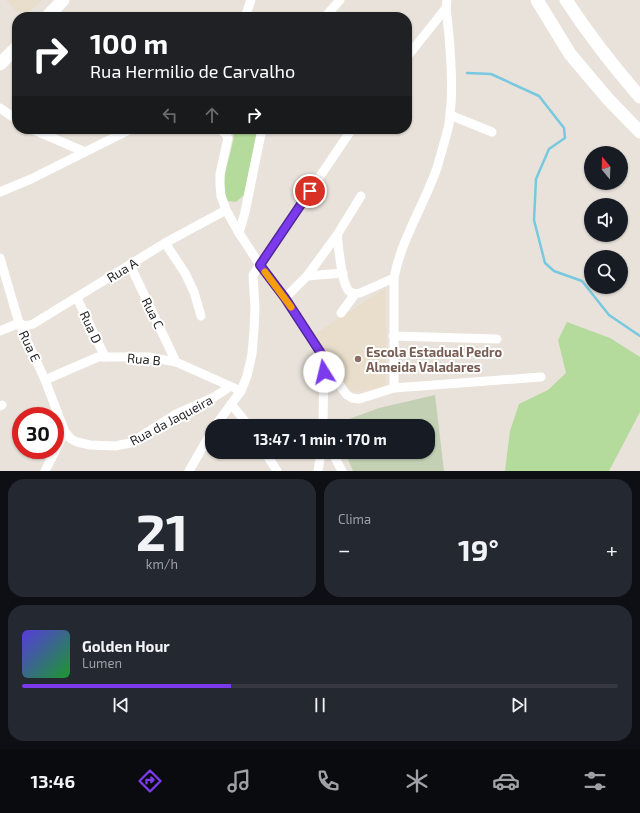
<!DOCTYPE html>
<html lang="pt">
<head>
<meta charset="utf-8">
<style>
	:root { --surface:#171b24; --page:#242831; --text:#f1f3f6; --muted:#9ea1a6; --line:#363941; --accent:#7c3aed }
	body { margin:0; font-family:"Exo 2",sans-serif; background:var(--page); color:var(--text); height:100vh; display:flex; flex-direction:column; font-size:15px; white-space:nowrap }
	* { box-sizing:border-box; margin:0 }
	p { font-size:13px; color:var(--muted) }
	.icon { flex:none; width:22px; height:22px; fill:none; stroke:currentColor; stroke-width:2; stroke-linecap:round; stroke-linejoin:round }
	.map { position:relative; height:471px; overflow:hidden }
	.drawer { display:flex; flex-direction:column; gap:8px; padding:8px; background:#0d0f14; flex:1 }
	.drawer>* { flex:none }
	.top-card { position:absolute; left:12px; top:12px; width:400px; height:122px; border-radius:16px; box-shadow:0 1px 3px #0004; background:#202124; color:#fff; overflow:hidden }
	.needle { width:26px; rotate:341deg }
	.fabs { position:absolute; left:584px; top:146px; display:grid; gap:8px }
	.fabs a { display:grid; place-items:center; width:44px; height:44px; border-radius:50%; background:var(--surface); box-shadow:0 1px 3px #0004; font-size:20px }
	.speed { position:absolute; left:12px; top:407px; display:flex; gap:8px; font-size:20px; font-weight:700; text-align:center }
	.speed>* { display:grid; place-content:center; width:52px; height:52px; border-radius:50%; background:var(--surface); box-shadow:0 1px 3px #0004; line-height:1 }
	.speed .limit { border:6px solid #d22; background:#fff; color:#111 }
	.pin { position:absolute; display:grid; place-items:center; width:34px; height:34px; color:#fff; margin:-17px; border:2px solid #fff; border-radius:50%; box-shadow:0 1px 4px #0007 }
	.me { position:absolute; width:44px; margin:-22px; rotate:351deg; stroke-linejoin:round; filter:drop-shadow(0 0 3px #0008) }
	.turn { display:flex; align-items:center; gap:14px; height:84px; padding:0 12px; font-size:18px }
	.turn .icon { width:52px; height:52px; stroke-width:2.5 }
	.turn b { display:block; font-size:28px; line-height:34px }
	.lanes { display:flex; align-items:center; height:38px; padding:0 12px; background:#0003; justify-content:center; gap:20px; direction:ltr }
	.lanes .off { opacity:.35 }
	.big { font-size:30px; font-weight:700; line-height:1.1 }
	.drawer .widget { flex:1; display:flex; flex-direction:column; justify-content:center; gap:6px; min-width:0; padding:0 14px; border-radius:16px; background:var(--page) }
	.drawer .dial { align-items:center; gap:0 }
	.dial b { font-size:52px; line-height:1 }
	.song { display:flex; align-items:center; gap:12px }
	.cover { width:48px; height:48px; border-radius:6px; background:linear-gradient(135deg,hsl(250 70% 55%),hsl(130 70% 35%)) }
	.played { height:4px; border-radius:2px; background:linear-gradient(90deg,var(--accent) 35%,var(--line) 35%) }
	.keys { display:flex; justify-content:space-around; direction:ltr }
	.heat { display:flex; justify-content:space-between; align-items:center; font-size:22px; direction:ltr }
	.drawer .tiles { flex:1; display:grid; gap:8px; grid-template-columns:1fr 1fr }
	.widget:last-child { grid-column:span 2 }
	.trip { position:absolute; left:205px; top:419px; width:230px; height:40px; border-radius:16px; background:var(--surface); box-shadow:0 1px 3px #0004; font-weight:700; line-height:40px; text-align:center }
	.tabs { display:flex; height:64px; justify-content:space-around; align-items:center; background:#090b0e; color:var(--muted) }
	.tabs .icon { width:28px; height:28px }
	.tabs .active { color:var(--accent) }
	.tabs b { font-size:18px; color:var(--text) }
	.map>svg:first-child { display:block }
	.education { fill:#e9decb }
	.green { fill:#b4da9c }
	.cemetery { fill:#c3d0b3 }
	.lines { fill:none; stroke-linecap:round; stroke-linejoin:round }
	.stream { stroke:#77c9e0; stroke-width:2.5 }
	.street { stroke:#fff; stroke-width:9 }
	.secondary { stroke:#fff; stroke-width:13 }
	.route-casing { stroke:#51269a; stroke-width:10 }
	.route { stroke:#7c3aed; stroke-width:7 }
	.slow { stroke:#f59e0b; stroke-width:7 }
	.education-dot { fill:#8d6e63; stroke:#fff; stroke-width:1.5 }
	.labels { text-anchor:middle; dominant-baseline:central; stroke-width:4; stroke-linejoin:round; paint-order:stroke }
	.street-label { font-size:13px; fill:#272727; stroke:#fff }
	.education-label { font-size:13px; font-weight:bold; fill:#785e54; stroke:#fff; text-anchor:start }
</style>
</head>
<body>
<div class="map">
<svg width="640" height="471" viewBox="0 0 640 471">
	<rect width="100%" height="100%" fill="#e8e2da"/>
	<g class="education">
		<polygon points="6,0 42,0 26,15 16,11"/>
		<polygon points="386,288 386,384 378,389 354,392 348,389 315,334"/>
	</g>
	<g class="green">
		<path d="M226,129H258L244,195L236,202L228,201C217,180 233,155 234,133Z"/>
		<polygon points="567,322 610,338 640,357 640,412 609,471 505,471 510,431 519,404 548,390 566,373 558,340"/>
	</g>
	<polygon class="cemetery" points="435,395 444,471 353,471 345,452 428,452 428,426 334,426 333,425 379,408"/>
	<g class="lines">
		<polyline class="stream" points="467,73 491,74 539,96 564,128 565,138 549,149 536,179 534,220 545,263 554,271 582,281 609,315 640,336"/>
		<g class="street">
			<polyline points="245,17 251,0"/>
			<polyline points="325,17 340,0"/>
			<polyline points="407,57 446,8"/>
			<polyline points="0,108 17,120"/>
			<polyline points="450,115 492,132"/>
			<polyline points="32,129 85,152"/>
			<polyline points="219,129 225,133 228,138 220,174 220,185 221,196 226,210 239,233 260,265 285,298 343,390 347,395 352,398 359,399 394,388 541,377"/>
			<polyline points="0,192 31,179 131,129"/>
			<polyline points="239,233 245,212 262,129"/>
			<path d="M337,235C339,247 341,283 349,291C352,294 356,294 360,293L394,278"/>
			<polyline points="165,243 185,273 194,292 201,316"/>
			<polyline points="0,258 19,323 45,380 65,432 71,439 77,442 90,445 115,446 130,443 176,414 214,397 225,390 229,386"/>
			<polyline points="130,265 176,362"/>
			<polyline points="307,276 343,273"/>
			<polyline points="77,298 105,357"/>
			<polyline points="285,298 307,276 337,235 361,196"/>
			<polyline points="341,313 355,294"/>
			<polyline points="0,331 19,323 25,326 33,324 165,243 226,210"/>
			<polyline points="393,336 497,339"/>
			<polyline points="45,380 98,357 148,357 176,362 241,391"/>
			<path d="M394,388V278C401,240 424,205 437,168C441,153 446,138 449,124C450,118 450,111 451,105C453,72 450,41 446,8L447,0"/>
			<polyline points="231,404 249,426"/>
			<polyline points="0,406 2,405"/>
			<polyline points="215,426 241,391 247,376 252,354 254,330 255,308 253,275 352,129"/>
			<polyline points="323,426 324,359"/>
			<polyline points="265,452 277,471"/>
			<polyline points="332,452 342,471"/>
			<polyline points="45,471 65,432"/>
			<polyline points="189,471 212,431"/>
			<polyline points="318,471 321,452"/>
		</g>
		<g class="secondary">
			<polyline points="537,0 570,54 608,99 640,132"/>
			<path d="M566,0C589,35 613,66 640,97"/>
			<polyline points="47,17 63,0"/>
			<polyline points="0,64 17,47"/>
		</g>
	</g>
	<g class="lines">
		<g class="route-casing">
			<polyline id="route" points="310,191 260,265 285,298 324,358 324,372"/>
		</g>
		<use href="#route" class="route"/>
		<polyline class="slow" points="265,272 291,307"/>
	</g>
	<circle class="education-dot" cx="358" cy="359" r="4"/>
	<g class="labels">
		<g class="street-label">
			<text transform="translate(122 270) rotate(-32)">Rua A</text>
			<text transform="translate(153 313) rotate(64)">Rua C</text>
			<text transform="translate(91 327) rotate(65)">Rua D</text>
			<text transform="translate(30 346) rotate(65)">Rua E</text>
			<text transform="translate(144 359) rotate(5)">Rua B</text>
			<text transform="translate(171 420) rotate(-28)">Rua da Jaqueira</text>
		</g>
		<g class="education-label">
			<text x="366" y="352">Escola Estadual Pedro<tspan x="366" dy="15">Almeida Valadares</tspan></text>
		</g>
	</g>
</svg>
<div class="fabs">
<a><svg class="needle" viewBox="-14 -14 28 28"><path d="M0-13l5 13h-10z" fill="#e53935"/><path d="M0 13l5-13h-10z" fill="#9ea1a6"/></svg></a>
<a><svg class="icon" aria-label="sound" viewBox="0 0 24 24"><path d="M4 9h4l5-4v14l-5-4H4zM17 9q2 3 0 6"/></svg></a>
<a><svg class="icon" aria-label="search" viewBox="0 0 24 24"><circle cx="10" cy="10" r="6"/><path d="M15 15l6 6"/></svg></a>
</div>
<div class="speed"><div class="limit">30</div></div>
<div class="pin" style="left:310px;top:191px;background:#d93025"><svg class="icon" aria-label="arrive" viewBox="0 0 24 24"><path d="M6 21V4h12l-3 4 3 4H6"/></svg></div>
<svg class="me" style="left:324px;top:372px" viewBox="-20 -20 40 40"><circle r="19" fill="#fff"/><path d="M0-13L10 11 0 6-10 11z" fill="#7c3aed"/></svg>
<div class="trip">13:47 · 1 min · 170 m</div>
<div class="top-card">
<div class="turn"><svg class="icon" aria-label="right" viewBox="0 0 24 24"><path d="M7 20v-9h11M14 6l5 5-5 5"/></svg><div><b>100 m</b>Rua Hermilio de Carvalho</div></div>
<div class="lanes"><svg class="icon off" aria-label="left" viewBox="0 0 24 24"><path d="M17 20v-9H6M10 6l-5 5 5 5"/></svg><svg class="icon off" aria-label="ahead" viewBox="0 0 24 24"><path d="M12 20V5M6 11l6-6 6 6"/></svg><svg class="icon" aria-label="right" viewBox="0 0 24 24"><path d="M7 20v-9h11M14 6l5 5-5 5"/></svg></div>
</div>
</div>
<section class="drawer">
<div class="tiles">
<div class="widget dial"><b>21</b><p>km/h</p></div>
<div class="widget"><p>Clima</p>
<div class="heat"><a>−</a><b class="big">19°</b><a>+</a></div>
</div>
<div class="widget">
<div class="song"><i class="cover"></i><div><b>Golden Hour</b><p>Lumen</p></div></div>
<div class="played"></div>
<div class="keys"><svg class="icon" aria-label="previous" viewBox="0 0 24 24"><path d="M18 5L8 12l10 7zM5 5v14"/></svg><svg class="icon" aria-label="pause" viewBox="0 0 24 24"><path d="M8 5v14M16 5v14"/></svg><svg class="icon" aria-label="next" viewBox="0 0 24 24"><path d="M6 5l10 7-10 7zM19 5v14"/></svg></div>
</div>
</div>
</section>
<nav class="tabs">
<b>13:46</b>
<svg class="icon active" aria-label="directions" viewBox="0 0 24 24"><path d="M12 3l9 9-9 9-9-9zM9 14v-3h6M13 9l2 2-2 2"/></svg>
<svg class="icon" aria-label="music" viewBox="0 0 24 24"><path d="M9 18V5l10-2v13"/><circle cx="6" cy="18" r="3"/><circle cx="16" cy="16" r="3"/></svg>
<svg class="icon" aria-label="phone" viewBox="0 0 24 24"><path d="M5 4h4l2 5-3 2q2 4 5 5l2-3 5 2v4C11 20 4 13 5 4z"/></svg>
<svg class="icon" aria-label="climate" viewBox="0 0 24 24"><path d="M12 3v18M4 7l16 10M4 17L20 7"/></svg>
<svg class="icon" aria-label="car" viewBox="0 0 24 24"><path d="M5 17H2v-5l4-1 3-4h7l3 4 3 1v5h-3M9 17h6M6 11h13"/><circle cx="7" cy="17" r="2"/><circle cx="17" cy="17" r="2"/></svg>
<svg class="icon" aria-label="filters" viewBox="0 0 24 24"><path d="M4 7h16M4 17h16"/><circle cx="9" cy="7" r="2"/><circle cx="15" cy="17" r="2"/></svg>
</nav>
</body>
</html>
